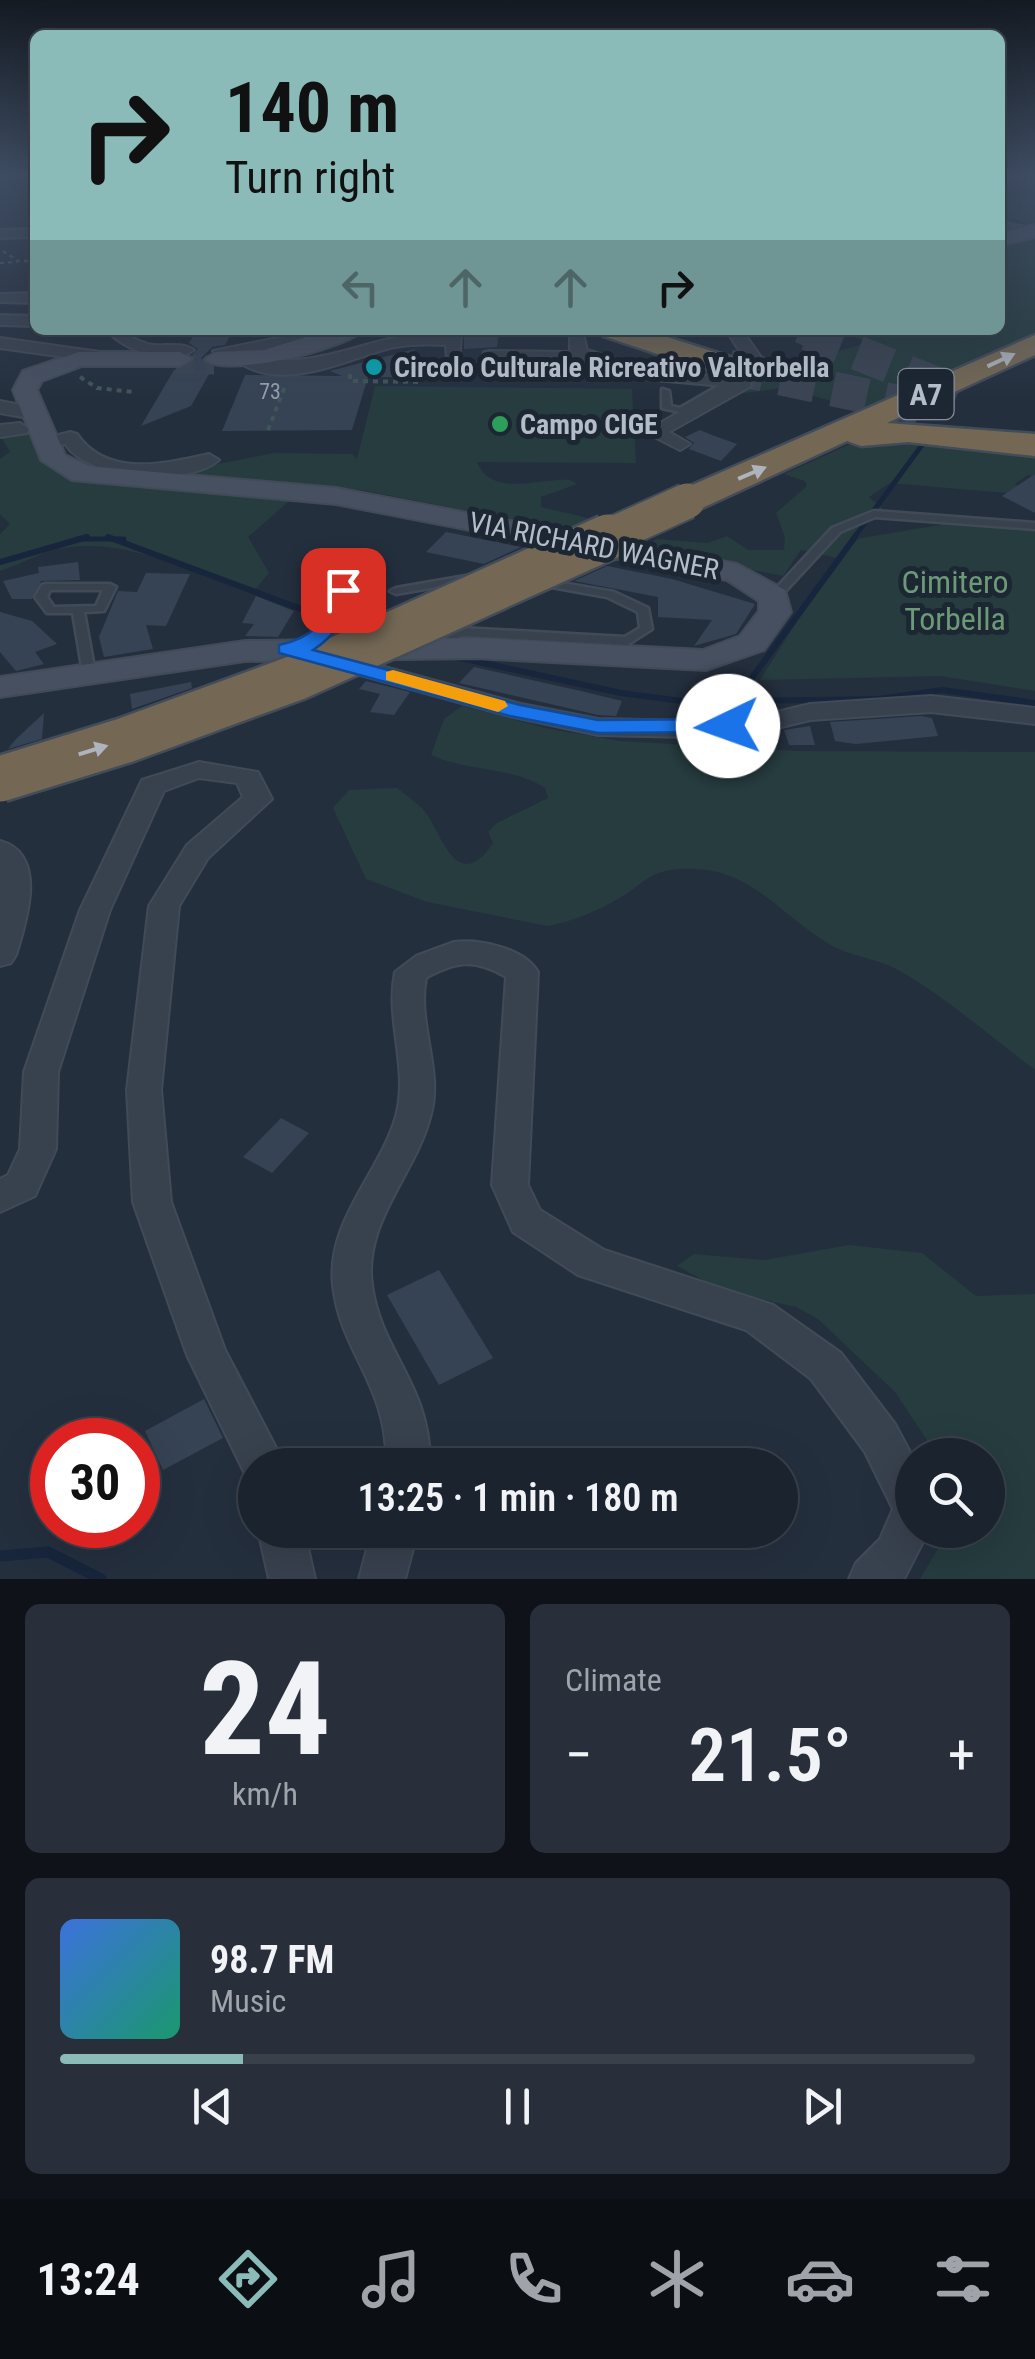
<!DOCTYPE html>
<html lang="en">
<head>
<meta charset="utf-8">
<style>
	:root { --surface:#1b232e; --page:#282f3a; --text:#f1f3f6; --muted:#a0a4aa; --line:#39404a; --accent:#8bbbb9 }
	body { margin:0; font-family:"Roboto Condensed",sans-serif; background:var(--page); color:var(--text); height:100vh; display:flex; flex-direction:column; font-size:38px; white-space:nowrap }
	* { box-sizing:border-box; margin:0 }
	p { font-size:32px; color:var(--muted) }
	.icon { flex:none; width:55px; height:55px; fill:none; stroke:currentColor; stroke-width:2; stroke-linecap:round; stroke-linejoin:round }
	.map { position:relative; height:1579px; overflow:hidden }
	.drawer { display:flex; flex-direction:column; gap:25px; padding:25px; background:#0f1319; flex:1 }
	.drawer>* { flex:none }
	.top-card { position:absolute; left:30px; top:30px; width:975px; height:305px; border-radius:15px; box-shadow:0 10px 40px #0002,0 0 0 2px var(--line); background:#8bbbb9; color:#111; overflow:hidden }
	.tools { position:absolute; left:895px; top:1438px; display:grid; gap:20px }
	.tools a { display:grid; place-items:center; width:110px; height:110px; border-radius:50%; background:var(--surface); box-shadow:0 10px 40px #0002,0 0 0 2px var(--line); font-size:50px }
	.speed { position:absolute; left:30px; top:1418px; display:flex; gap:20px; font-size:50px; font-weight:700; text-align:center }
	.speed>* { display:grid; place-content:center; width:130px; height:130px; border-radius:50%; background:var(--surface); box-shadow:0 10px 40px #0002,0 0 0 2px var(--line); line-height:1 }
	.speed .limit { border:15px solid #d22; background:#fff; color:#111 }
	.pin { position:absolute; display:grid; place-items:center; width:85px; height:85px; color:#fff; margin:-42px; border-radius:20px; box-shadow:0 5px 15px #0006 }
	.me { position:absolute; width:110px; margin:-55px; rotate:267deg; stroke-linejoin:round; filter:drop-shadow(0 0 8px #0008) }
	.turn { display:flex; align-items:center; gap:35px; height:210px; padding:0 30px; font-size:45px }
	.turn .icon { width:130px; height:130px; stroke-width:2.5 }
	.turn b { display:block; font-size:70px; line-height:85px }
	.lanes { display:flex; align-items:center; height:95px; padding:0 30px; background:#0003; justify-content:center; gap:50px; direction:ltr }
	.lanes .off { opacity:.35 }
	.big { font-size:75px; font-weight:600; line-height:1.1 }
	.drawer .tile { flex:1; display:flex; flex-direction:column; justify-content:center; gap:15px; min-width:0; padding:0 35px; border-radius:15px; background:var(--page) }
	.drawer .dial { align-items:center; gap:0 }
	.dial b { font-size:130px; line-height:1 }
	.song { display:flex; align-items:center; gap:30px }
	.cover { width:120px; height:120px; border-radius:15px; background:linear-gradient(135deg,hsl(220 70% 55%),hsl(160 70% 35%)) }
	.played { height:10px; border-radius:5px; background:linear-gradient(90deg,var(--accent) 20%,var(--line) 20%) }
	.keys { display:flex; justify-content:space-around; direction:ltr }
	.heat { display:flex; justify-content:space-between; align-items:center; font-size:55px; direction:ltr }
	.drawer .tiles { flex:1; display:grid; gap:25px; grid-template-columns:1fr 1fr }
	.tile:last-child { grid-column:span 2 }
	.trip { position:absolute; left:238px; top:1448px; width:560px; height:100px; border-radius:50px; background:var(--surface); box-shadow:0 10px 40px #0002,0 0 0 2px var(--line); font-weight:600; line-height:100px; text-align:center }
	.tabs { display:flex; height:160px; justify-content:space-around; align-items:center; background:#0b0e12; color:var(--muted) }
	.tabs .icon { width:70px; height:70px }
	.tabs .on { color:var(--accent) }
	.tabs b { font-size:45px; color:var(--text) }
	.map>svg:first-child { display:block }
	.green { fill:#263c3f }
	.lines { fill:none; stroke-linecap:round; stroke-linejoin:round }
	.stream-far2 { stroke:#17263c; stroke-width:5 }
	.stream-far1 { stroke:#17263c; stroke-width:6 }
	.stream { stroke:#17263c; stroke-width:11 }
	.building { fill:#364354 }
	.street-tunnel { stroke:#3a4453; stroke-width:19; stroke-dasharray:19 10; stroke-linecap:butt }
	.highway-tunnel-far1 { stroke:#3a4453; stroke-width:26; stroke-dasharray:26 14; stroke-linecap:butt }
	.highway-tunnel { stroke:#3a4453; stroke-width:35; stroke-dasharray:35 18; stroke-linecap:butt }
	.lane-casing { stroke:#414a57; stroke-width:5 }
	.street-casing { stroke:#414a57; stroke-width:4 }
	.secondary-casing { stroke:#414a57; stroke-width:4 }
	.highway-casing { stroke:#434c59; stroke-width:5 }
	.path-far1 { stroke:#3f5557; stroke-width:2.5; stroke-dasharray:4 4; stroke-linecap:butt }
	.path { stroke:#3f5557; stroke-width:4; stroke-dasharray:5 5; stroke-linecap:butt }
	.lane { fill:#38414e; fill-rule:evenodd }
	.street { fill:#38414e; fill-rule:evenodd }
	.secondary { fill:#465061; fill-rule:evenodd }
	.highway { fill:#746855; fill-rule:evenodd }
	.highway-bridge-far1-casing { stroke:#434c59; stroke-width:39; stroke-linecap:butt }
	.highway-bridge-casing { stroke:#434c59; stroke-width:50; stroke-linecap:butt }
	.highway-bridge-far1 { stroke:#746855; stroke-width:35 }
	.highway-bridge { stroke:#746855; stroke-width:45 }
	.oneway { fill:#aeb4bd }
	.route { fill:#1a73e8; stroke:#114b97; stroke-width:2.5 }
	.slow { fill:#f59e0b }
	.culture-dot { fill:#0f9aa8; stroke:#1d2633; stroke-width:4 }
	.leisure-dot { fill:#2e9e5b; stroke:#1d2633; stroke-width:4 }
	.labels { text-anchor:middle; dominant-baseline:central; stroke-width:10; stroke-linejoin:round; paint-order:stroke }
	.far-number-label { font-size:22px; fill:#929caa }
	.far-poi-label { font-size:28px; font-weight:bold; fill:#b4bcc9; stroke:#1d2633; text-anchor:start }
	.far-street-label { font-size:28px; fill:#b4bcc9; stroke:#1d2633 }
	.shield { fill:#1d2633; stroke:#878f9c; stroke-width:2.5 }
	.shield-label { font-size:30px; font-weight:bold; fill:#b4bcc9 }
	.park-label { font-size:32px; fill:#6b9a76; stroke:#1d2633 }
</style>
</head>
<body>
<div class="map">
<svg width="1035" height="1579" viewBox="0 0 1035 1579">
	<rect width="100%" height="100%" fill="#242f3e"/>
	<g class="green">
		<polygon points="1020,177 1035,179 1035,226 1000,214 1000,197 1032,195"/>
		<polygon points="1035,234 1035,335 867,411 785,388 728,395 772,371 866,343 842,330 1000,330 1000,249 1021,236"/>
		<path d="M375,386L632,389L636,463L477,462C492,499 541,477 570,480L577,484L541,497V507L626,527L594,536L362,490L167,474L274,453L352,454L357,459Z"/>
		<path d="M28,433L49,467L87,482L295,496L248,537L269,573L253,592C195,572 120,535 58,549C38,553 20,565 0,571V534L10,524L0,514V459L10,452L0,435Z"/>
		<path d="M888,437L1035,455V477L1028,475L1015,484L1031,495L890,483L869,497L891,516C862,522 866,519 850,540L951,523L1035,529V691L940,676L760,680L837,558L801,550L783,576L646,549L656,539L707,543L727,536L748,550H784L785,537L776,513L807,486L805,481L784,474L857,441Z"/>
		<path d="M462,706L550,729L620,741L795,751L1035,752V1070C991,1037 947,998 900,971C878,958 848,956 829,944C771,909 747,860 670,870C646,874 637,889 618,899C597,911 572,922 547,926L427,902L366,879L333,808L349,790L397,788C407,796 421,805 428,816C443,839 459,894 493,843L488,832L497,823L548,798L545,788C511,766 468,772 431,755L444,719Z"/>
		<polygon points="849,1245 922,1253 976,1296 1035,1294 1035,1579 920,1579 949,1530 988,1530 988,1455 937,1455 895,1392 818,1319 796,1307 721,1290 677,1266 694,1254 765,1260"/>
	</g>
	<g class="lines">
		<g class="stream-far2">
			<polyline points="78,539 124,539"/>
			<polyline points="853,539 922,445"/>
		</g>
		<g class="stream-far1">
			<polyline points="108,537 360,631"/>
			<polyline points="0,562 87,537"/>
			<polyline points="451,656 621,693 689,702 879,699 942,690 1035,703"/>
			<polyline points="735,701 855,537"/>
		</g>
		<polyline class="stream" points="0,1556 48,1552 101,1579"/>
	</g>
	<g class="building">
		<polygon points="197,330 233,330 225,345 212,347 201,358 213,367 191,406 141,426 174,370 196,360 192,355 198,349 189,343"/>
		<polygon points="464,330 499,330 497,347 464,349"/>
		<polygon points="415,349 407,377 368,377 352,430 222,431 245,375 342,376 330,371"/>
		<polygon points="700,430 712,435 737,444 721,461 689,449 694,443 685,437"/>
		<polygon points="1035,474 1035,513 1002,496"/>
		<polygon points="446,532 521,547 484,564 426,552"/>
		<polygon points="78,562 80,580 41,581 32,599 12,599 3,581 39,573 38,567"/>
		<polygon points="607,566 672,579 755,604 736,634 694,646 712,620 658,617 658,597 574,581"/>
		<polygon points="146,573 190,574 166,626 146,625 153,649 104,657 99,637 118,591 137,592"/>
		<polygon points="256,596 294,611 278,637 245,636 254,624 242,623"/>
		<polygon points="0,612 32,621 57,644 35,652 44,664 16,671 0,652"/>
		<polygon points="474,667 581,691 622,701 616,716 598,715 459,683"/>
		<polygon points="366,681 410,692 394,715 370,712 380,694 359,689"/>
		<polygon points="191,682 192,688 132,709 130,694"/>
		<polygon points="44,713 42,739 8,749 15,740"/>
		<polygon points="921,716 932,718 938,736 856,744 835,741 830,722"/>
		<polygon points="810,726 815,745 789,745 784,730"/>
		<polygon points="281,1118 309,1133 272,1173 243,1157"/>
		<polygon points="439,1270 493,1358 439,1385 387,1295"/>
		<polygon points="204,1399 223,1438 163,1470 145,1431"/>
	</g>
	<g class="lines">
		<polyline class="street-tunnel" points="176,365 214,365"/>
		<polyline class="highway-tunnel-far1" points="800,330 814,336"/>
		<g class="highway-tunnel">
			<polyline points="808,333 958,393"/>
			<polyline points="729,367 924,408"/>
		</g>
		<g class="lane-casing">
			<g id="lane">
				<polygon points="732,378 735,379 735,383 684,413 662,408 662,389 669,391 671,406 680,408"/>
				<polygon points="874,511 1035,523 1035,529 875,517 840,532 778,599 770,599 770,595 832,528"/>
				<path d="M338,557L344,560C350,590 346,621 320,642C313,648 308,651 299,651L297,648L299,645C333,624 340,599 332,560Z"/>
				<polygon points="483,573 487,574 487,578 396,594 390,591 396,588"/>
				<polygon points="539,579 614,592 648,608 652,629 627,645 463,636 459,637 455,650 447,650 445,647 448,635 461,628 625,637 640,628 638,612 607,597 535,584 533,582"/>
				<path d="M46,584H110L116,587L104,611L84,612L95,673L93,676H85L83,673L73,613H47L35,597L42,585ZM50,590H103L96,606L54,607L47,597Z"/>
			</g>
		</g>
		<g class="street-casing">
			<g id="street">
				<polygon points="1000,222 1031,228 1033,231 1026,235 1000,230"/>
				<polygon points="35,229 35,237 0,238 0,230"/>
				<polygon points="35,293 35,303 0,302 0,294"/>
				<polygon points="0,315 35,316 35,326 0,325"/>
				<path d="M106,330C125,330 128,337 145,343C160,349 179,340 194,350C169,368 125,350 106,330Z"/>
				<path d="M570,330H582L587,350C635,365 702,391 748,364L726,330H742L767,366L750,378L751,386L669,432L690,444L680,450L645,432L724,386L644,379L589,362L498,361L494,372L488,373H445L436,368L447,363L446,345C427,344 409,344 390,348C345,360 280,394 236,360L245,355C330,377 380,321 461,336L459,363H480L484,352L490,351L570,352Z"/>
				<path d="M292,335L319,342C311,348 222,357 213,351Z"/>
				<polygon points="0,338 100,352 109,357 100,362 0,348"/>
				<polygon points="0,401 41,409 43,413 34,419 0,413"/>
				<polygon points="20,423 29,429 27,433 0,437 0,425"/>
				<path d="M70,432L77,434C107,478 164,464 209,454L219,460C187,487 90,481 65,444L46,447L36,441Z"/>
				<polygon points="333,653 521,704 598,719 690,721 765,715 810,704 931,696 1035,708 1035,724 931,712 810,720 765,731 690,737 598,735 509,716 324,665 321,660"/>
				<polygon points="199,762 258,772 272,799 208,858 179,906 161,1090 171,1202 225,1350 285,1465 255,1465 255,1483 248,1480 187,1355 133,1202 127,1090 149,906 187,845 243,797 237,783 199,778 164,791 110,910 58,1072 56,1149 35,1196 0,1212 0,1179 8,1175 20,1149 24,1072 80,910 142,780"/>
				<path d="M0,841C49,854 26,923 16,955L11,963L0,966Z"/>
				<path d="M454,942C480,939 524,948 538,972L528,1185L540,1210L604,1250L773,1305L841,1353L895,1424L912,1456V1530H929L904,1579H849L856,1563L880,1539L893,1509L865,1452L811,1379L746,1330L578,1275L513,1232L492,1185L506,977C475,959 457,961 426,978C417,1024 443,1069 431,1114C417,1173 363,1221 372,1285C381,1353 431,1385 430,1465H386C389,1386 340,1353 333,1285C326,1221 380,1173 396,1116C409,1068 385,1020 395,972L416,956Z"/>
				<polygon points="258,1530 304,1530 315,1579 269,1579"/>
				<polygon points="372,1530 418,1530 405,1579 359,1579"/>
			</g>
		</g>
		<g class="secondary-casing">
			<g id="secondary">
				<polygon points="1035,225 1035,237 1000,245 1000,233"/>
				<path d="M329,330H363C345,349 225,379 205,359L217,352L264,350Z"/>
				<polygon points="79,352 180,352 192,359 180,366 82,366 42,381 37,390 65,455 88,466 336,488 737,564 785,590 791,612 764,650 706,670 477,658 245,661 0,697 0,677 245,641 477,638 703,650 740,636 759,611 759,601 727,580 336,504 72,480 41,460 13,390 23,371"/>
			</g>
		</g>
		<g class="highway-casing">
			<g id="highway">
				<polygon points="599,330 645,330 740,360 745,367 729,377 718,374 603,336"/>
				<polygon points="1035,335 1035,355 887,423 1035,434 1035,456 908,442 861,446 847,441 700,509 674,509 668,501 674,493"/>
			</g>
		</g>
		<g class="path-far1">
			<polyline points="3,251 18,261 35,261"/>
			<polyline points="0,263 17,262"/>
			<polyline points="695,330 717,332"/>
		</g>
		<g class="path">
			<polyline points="350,374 350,381 422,382 426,370"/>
			<polyline points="80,377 97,388 133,392"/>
			<polyline points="268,430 286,384"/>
		</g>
		<use href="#lane" class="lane"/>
		<use href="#street" class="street"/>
		<use href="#secondary" class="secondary"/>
		<use href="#highway" class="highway"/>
		<g class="highway-bridge-far1-casing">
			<polyline id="highway-bridge-far1" points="603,539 687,501"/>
		</g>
		<g class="highway-bridge-casing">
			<polyline id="highway-bridge" points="0,779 126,740 298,677 608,537"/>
		</g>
		<use href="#highway-bridge-far1" class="highway-bridge-far1"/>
		<use href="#highway-bridge" class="highway-bridge"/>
	</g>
	<defs><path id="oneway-solid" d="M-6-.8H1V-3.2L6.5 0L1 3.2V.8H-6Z" transform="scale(2.5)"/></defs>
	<g class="oneway">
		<use href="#oneway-solid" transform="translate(1001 360) rotate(-25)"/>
		<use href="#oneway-solid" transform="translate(752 473) rotate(-23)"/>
		<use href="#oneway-solid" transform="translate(93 750) rotate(-17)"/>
	</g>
	<linearGradient id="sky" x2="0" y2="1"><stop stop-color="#141a22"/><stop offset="0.44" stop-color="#3f4d63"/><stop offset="1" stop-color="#3f4d63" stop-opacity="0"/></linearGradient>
	<rect width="1035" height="398" fill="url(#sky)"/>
	<path class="route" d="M343,584L352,590C348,615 335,636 313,650L520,705L598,720L728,719L738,726L728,732L598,733L510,716L279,653V645C311,638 327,623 334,590Z"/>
	<polygon class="slow" points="393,670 505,701 508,706 498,712 386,680 386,672"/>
	<circle class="culture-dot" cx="374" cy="367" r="10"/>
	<circle class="leisure-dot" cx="500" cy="424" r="10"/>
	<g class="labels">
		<g class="far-number-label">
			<text x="270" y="391">73</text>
		</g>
		<g class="far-poi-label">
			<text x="394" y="367">Circolo Culturale Ricreativo Valtorbella</text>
			<text x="520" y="424">Campo CIGE</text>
		</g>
		<g class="far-street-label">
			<text transform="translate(594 546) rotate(11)">VIA RICHARD WAGNER</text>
		</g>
		<rect class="shield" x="898.5" y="369" width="55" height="50" rx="8"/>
		<g class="shield-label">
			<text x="926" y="394">A7</text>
		</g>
		<g class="park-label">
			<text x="955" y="582">Cimitero<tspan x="955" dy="37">Torbella</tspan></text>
		</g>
	</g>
</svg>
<div class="tools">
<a><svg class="icon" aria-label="search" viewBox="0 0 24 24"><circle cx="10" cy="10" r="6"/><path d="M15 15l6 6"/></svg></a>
</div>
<div class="speed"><div class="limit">30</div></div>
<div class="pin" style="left:343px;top:590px;background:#d93025"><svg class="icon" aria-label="arrive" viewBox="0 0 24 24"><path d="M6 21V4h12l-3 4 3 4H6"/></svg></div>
<svg class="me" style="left:728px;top:726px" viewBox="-20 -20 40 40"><circle r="19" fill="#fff"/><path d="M0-13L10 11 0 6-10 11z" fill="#1a73e8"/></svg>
<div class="trip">13:25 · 1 min · 180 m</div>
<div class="top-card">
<div class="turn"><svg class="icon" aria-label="right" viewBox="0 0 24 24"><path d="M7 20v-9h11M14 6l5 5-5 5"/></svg><div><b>140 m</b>Turn right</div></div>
<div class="lanes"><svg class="icon off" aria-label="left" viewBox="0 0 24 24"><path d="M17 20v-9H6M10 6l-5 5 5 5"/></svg><svg class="icon off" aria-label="ahead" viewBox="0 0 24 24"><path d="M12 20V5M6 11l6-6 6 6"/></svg><svg class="icon off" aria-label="ahead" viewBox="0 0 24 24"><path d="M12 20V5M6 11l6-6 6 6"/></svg><svg class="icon" aria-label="right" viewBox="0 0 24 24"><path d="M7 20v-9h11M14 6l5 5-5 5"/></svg></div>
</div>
</div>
<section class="drawer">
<div class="tiles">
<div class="tile dial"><b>24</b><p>km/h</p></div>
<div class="tile"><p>Climate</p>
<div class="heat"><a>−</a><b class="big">21.5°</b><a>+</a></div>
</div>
<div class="tile">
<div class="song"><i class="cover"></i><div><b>98.7 FM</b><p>Music</p></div></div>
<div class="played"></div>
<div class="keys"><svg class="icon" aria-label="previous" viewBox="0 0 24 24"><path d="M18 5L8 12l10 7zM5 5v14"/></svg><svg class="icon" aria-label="pause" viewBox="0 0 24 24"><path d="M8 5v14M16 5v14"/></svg><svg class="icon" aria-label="next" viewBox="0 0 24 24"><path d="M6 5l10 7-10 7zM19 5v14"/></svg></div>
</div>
</div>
</section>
<nav class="tabs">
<b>13:24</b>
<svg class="icon on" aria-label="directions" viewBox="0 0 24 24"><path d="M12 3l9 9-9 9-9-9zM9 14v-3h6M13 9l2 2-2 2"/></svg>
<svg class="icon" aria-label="music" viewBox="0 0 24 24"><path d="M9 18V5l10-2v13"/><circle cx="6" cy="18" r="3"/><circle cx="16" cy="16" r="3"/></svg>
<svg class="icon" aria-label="phone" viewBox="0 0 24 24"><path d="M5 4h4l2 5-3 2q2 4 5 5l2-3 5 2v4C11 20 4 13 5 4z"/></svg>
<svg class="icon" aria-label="climate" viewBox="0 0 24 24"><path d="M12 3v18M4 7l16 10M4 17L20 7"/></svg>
<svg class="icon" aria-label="car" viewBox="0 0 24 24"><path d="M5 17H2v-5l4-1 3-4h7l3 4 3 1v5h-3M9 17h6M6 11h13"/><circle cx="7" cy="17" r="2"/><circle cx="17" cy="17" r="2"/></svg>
<svg class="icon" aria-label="filters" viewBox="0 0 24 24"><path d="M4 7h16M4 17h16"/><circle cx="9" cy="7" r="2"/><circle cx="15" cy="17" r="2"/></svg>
</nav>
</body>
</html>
